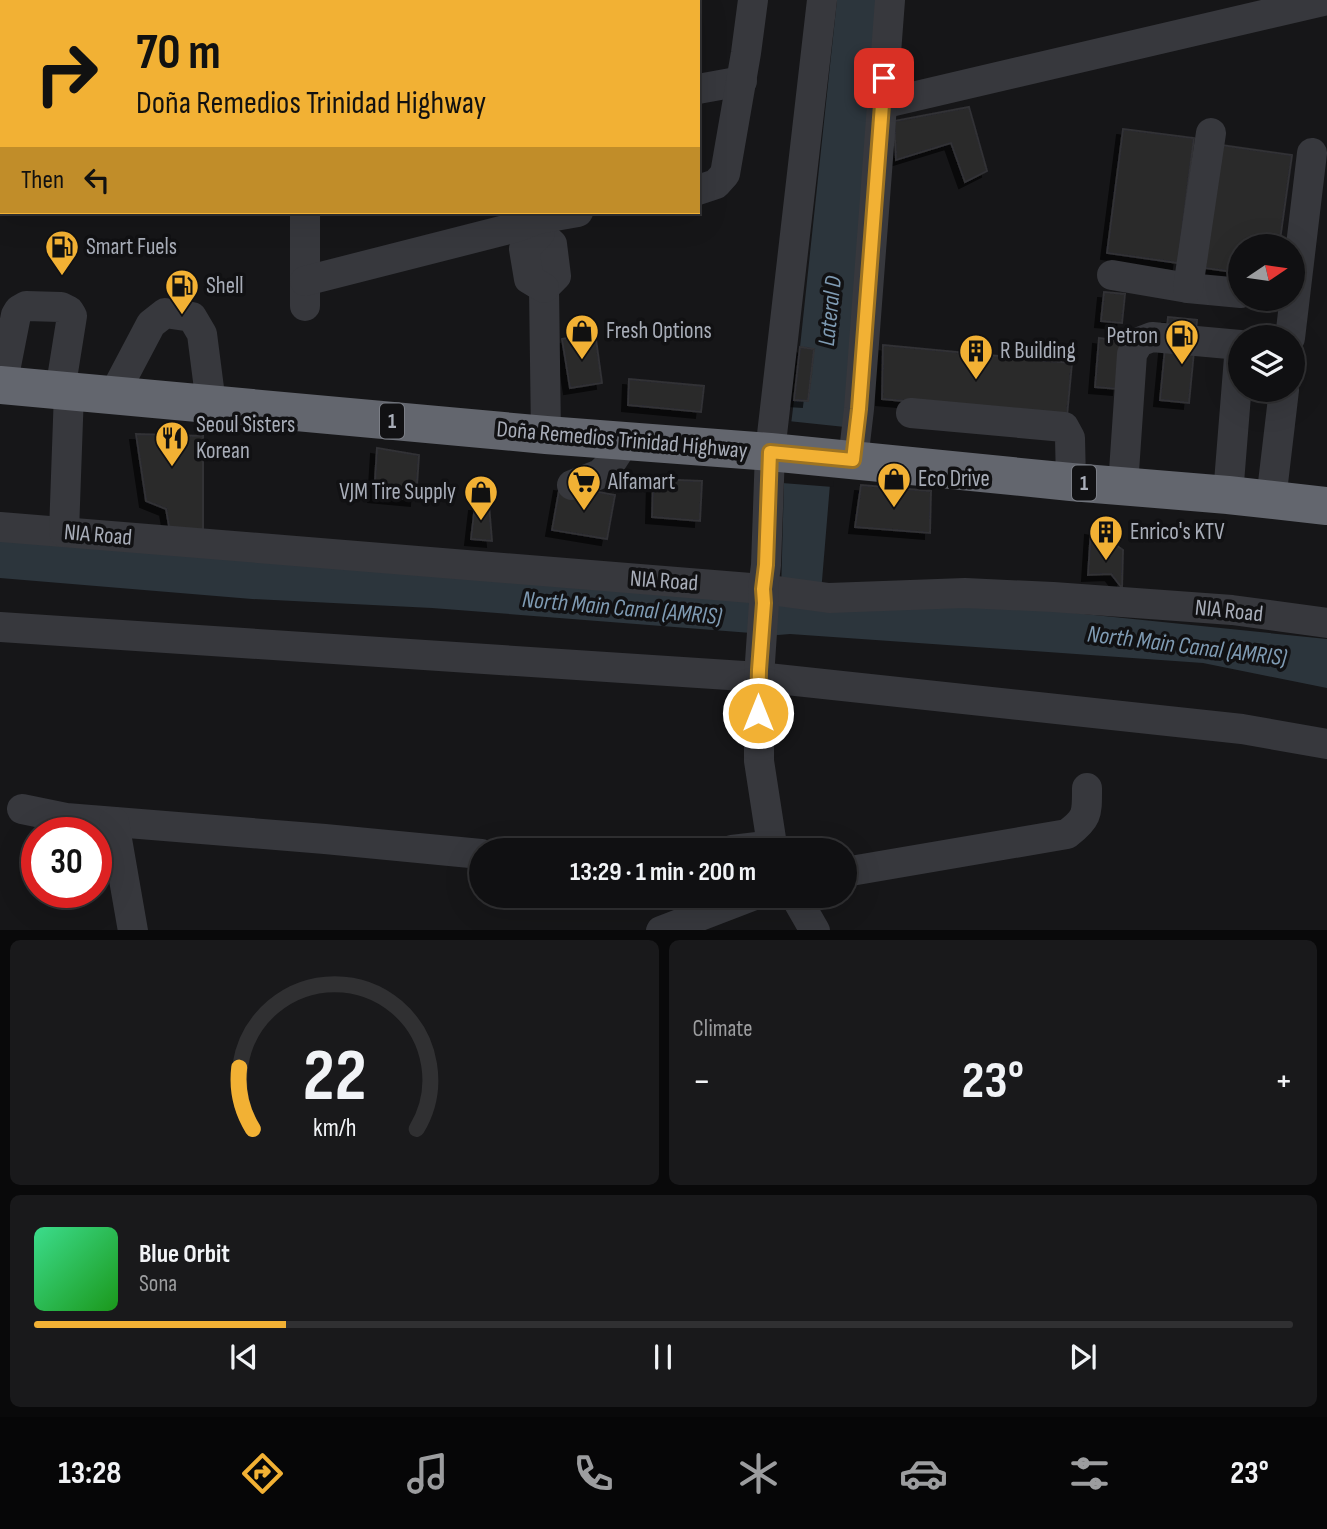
<!DOCTYPE html>
<html lang="en">
<head>
<meta charset="utf-8">
<style>
	:root { --surface:#101012; --page:#19191b; --text:#f1f3f6; --muted:#9c9d9f; --line:#303032; --accent:#f2b134 }
	body { margin:0; font-family:"Sofia Sans Condensed",sans-serif; background:var(--page); color:var(--text); height:100vh; display:flex; flex-direction:column; font-size:26px; white-space:nowrap }
	* { box-sizing:border-box; margin:0 }
	p { font-size:23px; color:var(--muted) }
	.icon { flex:none; width:38px; height:38px; fill:none; stroke:currentColor; stroke-width:2; stroke-linecap:round; stroke-linejoin:round }
	.map { position:relative; height:930px; overflow:hidden }
	.details { display:flex; flex-direction:column; gap:10px; padding:10px; background:#09090a; flex:1 }
	.details>* { flex:none }
	.banner { position:absolute; left:0px; top:0px; width:700px; height:214px; box-shadow:0 7px 28px #0002,0 0 0 2px var(--line); background:#f2b134; color:#111; overflow:hidden }
	.needle { width:46px; rotate:77deg }
	.controls { position:absolute; left:1228px; top:234px; display:grid; gap:14px }
	.controls a { display:grid; place-items:center; width:77px; height:77px; border-radius:50%; background:var(--surface); box-shadow:0 7px 28px #0002,0 0 0 2px var(--line); font-size:35px }
	.speed { position:absolute; left:21px; top:817px; display:flex; gap:14px; font-size:35px; font-weight:700; text-align:center }
	.speed>* { display:grid; place-content:center; width:91px; height:91px; border-radius:50%; background:var(--surface); box-shadow:0 7px 28px #0002,0 0 0 2px var(--line); line-height:1 }
	.speed .limit { border:10px solid #d22; background:#fff; color:#111 }
	.pin { position:absolute; display:grid; place-items:center; width:60px; height:60px; color:#fff; margin:-30px; border-radius:14px; box-shadow:0 4px 10px #0006 }
	.me { position:absolute; width:77px; margin:-38px; rotate:0deg; stroke-linejoin:round; filter:drop-shadow(0 0 5px #0008) }
	.turn { display:flex; align-items:center; gap:24px; height:147px; padding:0 21px; font-size:32px }
	.turn .icon { width:91px; height:91px; stroke-width:2.5 }
	.turn b { display:block; font-size:49px; line-height:60px }
	.then { display:flex; align-items:center; height:66px; padding:0 21px; background:#0003; gap:14px; font-size:26px }
	.big { font-size:52px; font-weight:700; line-height:1.1 }
	.details .widget { flex:1; display:flex; flex-direction:column; justify-content:center; gap:10px; min-width:0; padding:0 24px; border-radius:10px; background:var(--page) }
	.details .dial { align-items:center; gap:0 }
	.dial svg { height:182px; overflow:visible; fill:none; stroke:var(--line); stroke-width:7; stroke-linecap:round; text-anchor:middle }
	.dial text { fill:var(--text); stroke:none }
	.song { display:flex; align-items:center; gap:21px }
	.cover { width:84px; height:84px; border-radius:10px; background:linear-gradient(135deg,hsl(150 70% 55%),hsl(120 70% 35%)) }
	.played { height:7px; border-radius:4px; background:linear-gradient(90deg,var(--accent) 20%,var(--line) 20%) }
	.keys { display:flex; justify-content:space-around; direction:ltr }
	.heat { display:flex; justify-content:space-between; align-items:center; font-size:38px; direction:ltr }
	.details .tiles { flex:1; display:grid; gap:10px; grid-template-columns:1fr 1fr }
	.widget:last-child { grid-column:span 2 }
	.trip { position:absolute; left:469px; top:838px; width:388px; height:70px; border-radius:35px; background:var(--surface); box-shadow:0 7px 28px #0002,0 0 0 2px var(--line); font-weight:700; line-height:70px; text-align:center }
	.dock { display:flex; height:112px; justify-content:space-around; align-items:center; background:#060607; color:var(--muted) }
	.dock .icon { width:49px; height:49px }
	.dock .on { color:var(--accent) }
	.dock b { font-size:32px; color:var(--text) }
	.map>svg:first-child { display:block }
	.water { fill:#2c353c }
	.pier { fill:#161618 }
	.building { fill:#29292c; stroke:#303034; stroke-width:2; filter:url(#shadow) }
	.lines { fill:none; stroke-linecap:round; stroke-linejoin:round }
	.minor { stroke:#37383d; stroke-width:30 }
	.highway { stroke:#63666e; stroke-width:38 }
	.route-casing { stroke:#9d7322; stroke-width:18 }
	.route { stroke:#f2b134; stroke-width:12 }
	.labels { text-anchor:middle; dominant-baseline:central; stroke-width:7; stroke-linejoin:round; paint-order:stroke }
	.shield { fill:#111113; stroke:#7b7e86; stroke-width:2 }
	.shield-label { font-size:21px; font-weight:bold; fill:#a8adb8 }
	.poi-label { font-size:23px; fill:#a8adb8; stroke:#111113; text-anchor:start }
	.street-label { font-size:23px; fill:#a8adb8; stroke:#111113 }
	.water-label { font-size:24px; font-style:italic; fill:#7f9bb3; stroke:#111113 }
</style>
</head>
<body>
<div class="map">
<svg width="1327" height="931" viewBox="0 0 1327 931">
	<defs>
		<filter id="shadow"><feDropShadow dx="-6" dy="6" stdDeviation="0" flood-color="#0009"/></filter>
	</defs>
	<rect width="100%" height="100%" fill="#161618"/>
	<polygon class="water" points="837,0 878,0 847,407 831,472 820,605 1016,607 1327,639 1327,688 1203,663 790,634 778,635 432,608 252,599 0,578 0,540 781,593 784,482 794,400 808,401 814,349 800,347"/>
	<polygon class="pier" points="788,421 845,427 835,472 833,487 782,483"/>
	<g class="building">
		<polygon points="969,107 987,171 965,182 951,143 896,160 894,121"/>
		<polygon points="1123,129 1194,138 1178,263 1107,253"/>
		<polygon points="1221,145 1292,155 1279,247 1241,247 1241,273 1204,268"/>
		<polygon points="1104,292 1125,294 1122,323 1101,321"/>
		<polygon points="1168,317 1197,320 1189,403 1160,400"/>
		<polygon points="595,332 602,383 570,388 562,339"/>
		<polygon points="1099,338 1122,341 1118,389 1095,387"/>
		<polygon points="883,345 1072,363 1067,416 882,399"/>
		<polygon points="800,347 814,349 808,401 794,400"/>
		<polygon points="629,379 704,386 701,412 628,405"/>
		<polygon points="136,434 203,436 203,530 170,532 166,509 146,501"/>
		<polygon points="377,448 419,455 416,500 374,496"/>
		<polygon points="653,479 702,481 700,521 652,517"/>
		<polygon points="560,485 615,495 607,539 552,530"/>
		<polygon points="861,485 931,491 930,533 855,527"/>
		<polygon points="475,505 489,505 492,541 471,539"/>
		<polygon points="1091,529 1116,534 1116,545 1123,550 1122,588 1111,574 1088,575"/>
	</g>
	<g class="lines">
		<g class="minor">
			<polyline points="309,0 309,2"/>
			<polyline points="561,0 561,2"/>
			<polyline points="615,2 624,0"/>
			<polyline points="698,89 742,81"/>
			<polyline points="882,104 1327,0"/>
			<polyline points="698,190 716,184 725,174 746,53 753,0"/>
			<polyline points="305,212 305,306"/>
			<polyline points="539,212 540,233 552,244 556,276 544,288 546,435"/>
			<polyline points="540,233 524,249 529,279 544,288"/>
			<polyline points="1112,275 1188,288 1241,293"/>
			<polyline points="305,281 517,227 538,219 578,212"/>
			<polyline points="1188,288 1211,133"/>
			<polyline points="1290,338 1312,153"/>
			<polyline points="2,386 16,315 19,310 26,306 61,307 69,311 72,316 60,391"/>
			<polyline points="113,396 151,324 165,313 192,317 202,334 211,404"/>
			<polyline points="911,413 1064,427 1070,438 1071,482"/>
			<polyline points="853,460 859,409 890,0"/>
			<polyline points="572,485 600,474 610,464 625,441"/>
			<polyline points="1123,486 1132,354 1139,342 1152,337 1240,345 1228,495"/>
			<polyline points="1271,500 1284,390"/>
			<polyline points="0,527 763,589 829,598 965,593 1053,597 1232,610 1327,623"/>
			<polyline points="64,532 69,392"/>
			<polyline points="0,627 759,677 1242,729 1327,744"/>
			<polyline points="22,809 66,818 325,839 481,854"/>
			<polyline points="114,822 133,931"/>
			<polyline points="732,850 772,845"/>
			<polyline points="774,850 772,845 759,761 759,677 764,603 763,589 766,565 770,452 822,0"/>
			<path d="M845,872L1067,834C1088,818 1087,814 1087,788"/>
			<polyline points="795,896 815,931"/>
			<polyline points="661,931 752,896"/>
		</g>
		<polyline class="highway" points="0,385 546,435 770,452 1071,482 1228,495 1327,506"/>
	</g>
	<g class="lines">
		<g class="route-casing">
			<polyline id="route" points="758,713 759,670 764,603 763,589 766,565 770,452 853,460 859,409 884,78"/>
		</g>
		<use href="#route" class="route"/>
	</g>
	<defs>
		<g id="fuel-pin" transform="scale(1.75)"><path d="M0 17L-7.5 6A9.5 9.5 0 1 1 7.5 6Z" fill="#f2b134" stroke="#111113"/><path d="M-5.5-6h7V0h2V4h1.3V-2.5L3-4.5l.8-.8L6-3V5H2.5V1h-1V6h-7ZM-4.2-4.7v3.2H.2V-4.7Z" fill="#111"/></g>
		<g id="shop-pin" transform="scale(1.75)"><path d="M0 17L-7.5 6A9.5 9.5 0 1 1 7.5 6Z" fill="#f2b134" stroke="#111113"/><path d="M-5-2.5h2.3a2.7 3.5 0 0 1 5.4 0H5L5.5 6h-11ZM-1.5-2.5h3a1.5 2.3 0 0 0-3 0Z" fill="#111"/></g>
		<g id="building-pin" transform="scale(1.75)"><path d="M0 17L-7.5 6A9.5 9.5 0 1 1 7.5 6Z" fill="#f2b134" stroke="#111113"/><path d="M-4-6H4V6H1V3H-1V6H-4ZM-2.5-4.3h1.7v1.8h-1.7ZM.8-4.3h1.7v1.8H.8ZM-2.5-1h1.7V.8h-1.7ZM.8-1h1.7V.8H.8Z" fill="#111"/></g>
		<g id="restaurant-pin" transform="scale(1.75)"><path d="M0 17L-7.5 6A9.5 9.5 0 1 1 7.5 6Z" fill="#f2b134" stroke="#111113"/><path d="M-5-6h1v4h1v-4h1v4h1v-4h1v5L-1.5 .5V6h-2V.5L-5-1ZM5-6V6H3V1.5H1.5Q1.5-4 5-6Z" fill="#111"/></g>
		<g id="supermarket-pin" transform="scale(1.75)"><path d="M0 17L-7.5 6A9.5 9.5 0 1 1 7.5 6Z" fill="#f2b134" stroke="#111113"/><path d="M-6-5.5h2.5l.6 2H6L4.5 2H-2.5L-4.4-4H-6ZM-1.5 3.2a1.3 1.3 0 1 0 .1 0ZM3 3.2a1.3 1.3 0 1 0 .1 0Z" fill="#111"/></g>
	</defs>
	<g fill-rule="evenodd">
		<use href="#fuel-pin" x="62" y="247"/>
		<use href="#fuel-pin" x="182" y="286"/>
		<use href="#shop-pin" x="582" y="331"/>
		<use href="#fuel-pin" x="1182" y="336"/>
		<use href="#building-pin" x="976" y="351"/>
		<use href="#restaurant-pin" x="172" y="438"/>
		<use href="#shop-pin" x="894" y="479"/>
		<use href="#supermarket-pin" x="584" y="482"/>
		<use href="#shop-pin" x="481" y="492"/>
		<use href="#building-pin" x="1106" y="532"/>
	</g>
	<g class="labels">
		<g class="shield">
			<rect x="380" y="403.5" width="24" height="35" rx="5"/>
			<rect x="1072" y="465.5" width="24" height="35" rx="5"/>
		</g>
		<g class="shield-label">
			<text x="392" y="421">1</text>
			<text x="1084" y="483">1</text>
		</g>
		<g class="poi-label">
			<text x="86" y="247">Smart Fuels</text>
			<text x="206" y="286">Shell</text>
			<text x="606" y="331">Fresh Options</text>
			<text x="1158" y="336" text-anchor="end">Petron</text>
			<text x="1000" y="351">R Building</text>
			<text x="196" y="425">Seoul Sisters<tspan x="196" dy="26">Korean</tspan></text>
			<text x="918" y="479">Eco Drive</text>
			<text x="608" y="482">Alfamart</text>
			<text x="456" y="492" text-anchor="end">VJM Tire Supply</text>
			<text x="1130" y="532">Enrico's KTV</text>
		</g>
		<g class="street-label">
			<text transform="translate(622 440) rotate(5)">Doña Remedios Trinidad Highway</text>
			<text transform="translate(98 535) rotate(5)">NIA Road</text>
			<text transform="translate(664 581) rotate(4)">NIA Road</text>
			<text transform="translate(1229 611) rotate(6)">NIA Road</text>
		</g>
		<g class="water-label">
			<text transform="translate(830 311) rotate(-84)">Lateral D</text>
			<text transform="translate(622 608) rotate(5)">North Main Canal (AMRIS)</text>
			<text transform="translate(1187 646) rotate(7)">North Main Canal (AMRIS)</text>
		</g>
	</g>
</svg>
<div class="controls">
<a><svg class="needle" viewBox="-14 -14 28 28"><path d="M0-13l5 13h-10z" fill="#e53935"/><path d="M0 13l5-13h-10z" fill="#9c9d9f"/></svg></a>
<a><svg class="icon" aria-label="layers" viewBox="0 0 24 24"><path d="M12 4l9 5-9 5-9-5zM3 14l9 5 9-5"/></svg></a>
</div>
<div class="speed"><div class="limit">30</div></div>
<div class="pin" style="left:884px;top:78px;background:#d93025"><svg class="icon" aria-label="arrive" viewBox="0 0 24 24"><path d="M6 21V4h12l-3 4 3 4H6"/></svg></div>
<svg class="me" style="left:758px;top:713px" viewBox="-20 -20 40 40"><circle r="17" fill="#f2b134" stroke="#fff" stroke-width="3"/><path d="M0-11L8 9 0 5-8 9z" fill="#fff"/></svg>
<div class="trip">13:29 · 1 min · 200 m</div>
<div class="banner">
<div class="turn"><svg class="icon" aria-label="right" viewBox="0 0 24 24"><path d="M7 20v-9h11M14 6l5 5-5 5"/></svg><div><b>70 m</b>Doña Remedios Trinidad Highway</div></div>
<div class="then">Then<svg class="icon" aria-label="left" viewBox="0 0 24 24"><path d="M17 20v-9H6M10 6l-5 5 5 5"/></svg></div>
</div>
</div>
<section class="details">
<div class="tiles">
<div class="widget dial"><svg viewBox="0 0 100 80">
<path d="M14 69A42 42 0 1 1 86 69"/>
<path d="M14 69A42 42 0 0 1 8 42" stroke="#f2b134"/>
<text x="50" y="56" font-size="32" font-weight="700">22</text>
<text x="50" y="72" font-size="11">km/h</text>
</svg></div>
<div class="widget"><p>Climate</p>
<div class="heat"><a>−</a><b class="big">23°</b><a>+</a></div>
</div>
<div class="widget">
<div class="song"><i class="cover"></i><div><b>Blue Orbit</b><p>Sona</p></div></div>
<div class="played"></div>
<div class="keys"><svg class="icon" aria-label="previous" viewBox="0 0 24 24"><path d="M18 5L8 12l10 7zM5 5v14"/></svg><svg class="icon" aria-label="pause" viewBox="0 0 24 24"><path d="M8 5v14M16 5v14"/></svg><svg class="icon" aria-label="next" viewBox="0 0 24 24"><path d="M6 5l10 7-10 7zM19 5v14"/></svg></div>
</div>
</div>
</section>
<nav class="dock">
<b>13:28</b>
<svg class="icon on" aria-label="directions" viewBox="0 0 24 24"><path d="M12 3l9 9-9 9-9-9zM9 14v-3h6M13 9l2 2-2 2"/></svg>
<svg class="icon" aria-label="music" viewBox="0 0 24 24"><path d="M9 18V5l10-2v13"/><circle cx="6" cy="18" r="3"/><circle cx="16" cy="16" r="3"/></svg>
<svg class="icon" aria-label="phone" viewBox="0 0 24 24"><path d="M5 4h4l2 5-3 2q2 4 5 5l2-3 5 2v4C11 20 4 13 5 4z"/></svg>
<svg class="icon" aria-label="climate" viewBox="0 0 24 24"><path d="M12 3v18M4 7l16 10M4 17L20 7"/></svg>
<svg class="icon" aria-label="car" viewBox="0 0 24 24"><path d="M5 17H2v-5l4-1 3-4h7l3 4 3 1v5h-3M9 17h6M6 11h13"/><circle cx="7" cy="17" r="2"/><circle cx="17" cy="17" r="2"/></svg>
<svg class="icon" aria-label="filters" viewBox="0 0 24 24"><path d="M4 7h16M4 17h16"/><circle cx="9" cy="7" r="2"/><circle cx="15" cy="17" r="2"/></svg>
<b>23°</b>
</nav>
</body>
</html>
